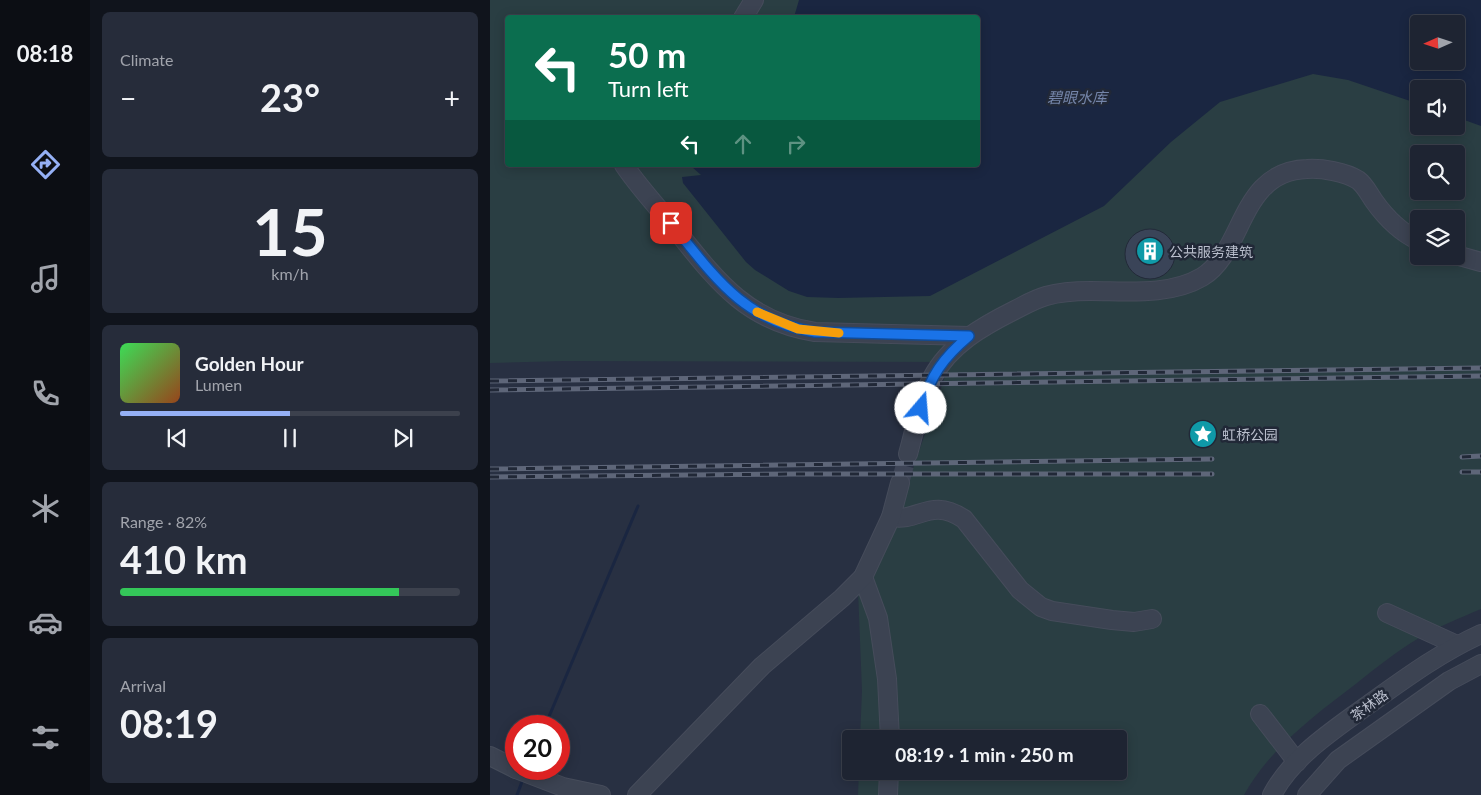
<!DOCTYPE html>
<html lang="en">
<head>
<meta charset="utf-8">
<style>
	:root { --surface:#1e2432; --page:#262c3a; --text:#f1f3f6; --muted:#a1a4ac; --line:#3c414d; --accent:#95b0f5 }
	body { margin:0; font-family:Lato,"Noto Sans SC",sans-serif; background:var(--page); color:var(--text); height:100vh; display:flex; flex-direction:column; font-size:19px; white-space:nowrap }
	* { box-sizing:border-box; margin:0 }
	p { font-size:16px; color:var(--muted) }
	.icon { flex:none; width:28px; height:28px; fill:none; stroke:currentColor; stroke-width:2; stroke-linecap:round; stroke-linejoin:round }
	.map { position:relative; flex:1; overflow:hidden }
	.drawer { display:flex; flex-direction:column; gap:12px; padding:12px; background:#10141c; width:400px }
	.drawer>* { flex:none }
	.top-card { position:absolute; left:15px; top:15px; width:475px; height:152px; border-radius:5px; box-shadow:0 2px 12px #0003,0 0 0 1px var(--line); background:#0b6e4f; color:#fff; overflow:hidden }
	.needle { width:32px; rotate:267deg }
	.buttons { position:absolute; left:920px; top:15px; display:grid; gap:10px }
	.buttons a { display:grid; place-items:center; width:55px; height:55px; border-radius:5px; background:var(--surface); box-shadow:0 2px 12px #0003,0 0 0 1px var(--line); font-size:25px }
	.speed { position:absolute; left:15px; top:715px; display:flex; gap:10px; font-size:25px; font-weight:700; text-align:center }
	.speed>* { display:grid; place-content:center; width:65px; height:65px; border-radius:50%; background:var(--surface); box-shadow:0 2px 12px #0003,0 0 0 1px var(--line); line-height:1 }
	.speed .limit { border:8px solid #d22; background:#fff; color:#111 }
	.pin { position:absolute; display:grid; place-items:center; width:42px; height:42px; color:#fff; margin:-21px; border-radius:10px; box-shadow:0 2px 8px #0006 }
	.me { position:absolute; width:55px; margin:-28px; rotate:18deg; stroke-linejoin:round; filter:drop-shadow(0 0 4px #0008) }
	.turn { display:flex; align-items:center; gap:18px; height:105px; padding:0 20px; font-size:22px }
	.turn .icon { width:65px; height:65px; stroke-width:2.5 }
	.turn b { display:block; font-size:35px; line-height:42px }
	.lanes { display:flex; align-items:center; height:48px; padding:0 20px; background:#0003; justify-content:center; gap:25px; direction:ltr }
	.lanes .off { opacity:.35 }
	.big { font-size:38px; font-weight:700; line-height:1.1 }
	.drawer .tile { flex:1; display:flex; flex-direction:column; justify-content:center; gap:8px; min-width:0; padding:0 18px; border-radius:8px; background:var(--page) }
	.drawer .dial { align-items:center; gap:0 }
	.dial b { font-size:65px; line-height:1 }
	.song { display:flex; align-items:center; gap:15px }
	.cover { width:60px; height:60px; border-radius:8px; background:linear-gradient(135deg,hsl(130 70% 55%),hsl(20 70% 35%)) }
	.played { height:5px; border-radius:2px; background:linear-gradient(90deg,var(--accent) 50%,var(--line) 50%) }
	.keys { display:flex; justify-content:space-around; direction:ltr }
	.heat { display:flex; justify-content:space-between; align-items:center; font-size:28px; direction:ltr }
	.charge { height:8px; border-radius:4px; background:linear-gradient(90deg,#34c759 82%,var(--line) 0) }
	.trip { position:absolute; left:352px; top:730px; width:285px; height:50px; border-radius:5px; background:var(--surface); box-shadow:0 2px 12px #0003,0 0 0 1px var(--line); font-weight:700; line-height:50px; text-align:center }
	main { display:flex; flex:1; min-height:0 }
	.tab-bar { display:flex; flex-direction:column; width:90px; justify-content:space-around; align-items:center; background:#0c0e14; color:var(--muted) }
	.tab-bar .icon { width:35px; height:35px }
	.tab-bar .active { color:var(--accent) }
	.tab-bar b { font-size:22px; color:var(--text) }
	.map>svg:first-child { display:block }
	.green { fill:#2a3e43; fill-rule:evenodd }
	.water { fill:#1a2641; fill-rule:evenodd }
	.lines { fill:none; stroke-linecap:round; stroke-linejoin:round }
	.stream { stroke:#1a2641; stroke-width:3 }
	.building { fill:#3a4458; stroke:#232a39 }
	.minor-tunnel { stroke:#3e4557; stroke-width:18; stroke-dasharray:18 9; stroke-linecap:butt }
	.minor-casing { stroke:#464c5b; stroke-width:20 }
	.minor { stroke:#3c4352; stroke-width:18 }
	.rail-casing { stroke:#5e6679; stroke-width:5 }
	.rail { stroke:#212837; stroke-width:3; stroke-dasharray:9; stroke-linecap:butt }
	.route-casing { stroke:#114b97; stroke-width:12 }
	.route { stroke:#1a73e8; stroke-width:9 }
	.slow { stroke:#f59e0b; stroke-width:9 }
	.labels { text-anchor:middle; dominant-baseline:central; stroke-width:5; stroke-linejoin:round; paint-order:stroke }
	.poi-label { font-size:14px; fill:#b9becc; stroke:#212837; text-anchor:start }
	.street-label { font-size:14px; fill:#b9becc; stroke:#212837 }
	.water-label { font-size:15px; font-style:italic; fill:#7485a9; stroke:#212837 }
</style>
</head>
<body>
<main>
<nav class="tab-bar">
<b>08:18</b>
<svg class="icon active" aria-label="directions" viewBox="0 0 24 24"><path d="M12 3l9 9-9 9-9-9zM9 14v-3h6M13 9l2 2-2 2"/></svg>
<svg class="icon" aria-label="music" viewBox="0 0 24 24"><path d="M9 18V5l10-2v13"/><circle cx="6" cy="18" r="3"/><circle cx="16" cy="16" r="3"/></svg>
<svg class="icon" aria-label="phone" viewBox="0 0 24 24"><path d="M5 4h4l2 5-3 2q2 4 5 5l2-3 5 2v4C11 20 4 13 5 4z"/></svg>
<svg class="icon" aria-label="climate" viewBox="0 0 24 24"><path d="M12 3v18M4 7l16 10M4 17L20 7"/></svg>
<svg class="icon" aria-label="car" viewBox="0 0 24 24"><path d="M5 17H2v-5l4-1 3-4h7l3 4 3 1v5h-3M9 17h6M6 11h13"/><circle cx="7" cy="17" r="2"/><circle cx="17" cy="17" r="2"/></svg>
<svg class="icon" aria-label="filters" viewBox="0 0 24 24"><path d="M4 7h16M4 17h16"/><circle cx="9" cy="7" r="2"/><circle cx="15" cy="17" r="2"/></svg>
</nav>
<section class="drawer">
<div class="tile"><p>Climate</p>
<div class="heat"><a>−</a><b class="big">23°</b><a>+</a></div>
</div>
<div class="tile dial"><b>15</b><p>km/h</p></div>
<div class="tile">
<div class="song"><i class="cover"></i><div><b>Golden Hour</b><p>Lumen</p></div></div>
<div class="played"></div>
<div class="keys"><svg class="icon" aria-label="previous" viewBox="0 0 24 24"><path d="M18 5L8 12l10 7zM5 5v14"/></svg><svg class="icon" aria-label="pause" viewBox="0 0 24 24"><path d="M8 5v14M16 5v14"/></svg><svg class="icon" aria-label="next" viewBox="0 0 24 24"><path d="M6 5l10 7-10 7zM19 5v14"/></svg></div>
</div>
<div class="tile"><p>Range · 82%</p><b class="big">410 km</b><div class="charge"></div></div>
<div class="tile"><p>Arrival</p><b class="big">08:19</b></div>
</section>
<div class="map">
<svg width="991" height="795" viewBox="0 0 991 795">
	<rect width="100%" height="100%" fill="#283042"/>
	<path class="green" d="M0,0H991V609C970,618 949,626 929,638C907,651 887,667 867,683C825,715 780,748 754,795H368L369,771H629V739H370L372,691L368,590L410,506L460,362L74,361L0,363ZM18,18H488V165H18ZM929,24H966V61H929ZM929,89H966V126H929ZM929,154H966V191H929ZM929,219H966V256H929Z"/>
	<path class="water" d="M309,0H991V126L966,117V89H929V104L858,80L823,74L730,102L681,142L614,206L440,296L348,298L317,297L299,291L265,270L256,262L193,183L192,177L211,175L202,167L197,165H488V18L304,17ZM929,24H966V61H929Z"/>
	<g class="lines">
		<g class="stream">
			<polyline points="55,726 148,506"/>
			<polyline points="27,795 33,779"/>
		</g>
	</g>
	<circle class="building" cx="660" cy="254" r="25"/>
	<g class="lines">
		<polyline class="minor-tunnel" points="410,483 418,454"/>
		<g class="minor-casing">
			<g id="minor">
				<polyline points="253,18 264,0"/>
				<path d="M134,165C148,186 166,205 182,225C224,277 254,321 325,332L479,336"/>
				<polyline points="966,255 991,262"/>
				<path d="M418,454C425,429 430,401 442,378C459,345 493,326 525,310C535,305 545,299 556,296C570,292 586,291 601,291C636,291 680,296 712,277C755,251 749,171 817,169C832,168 855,172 868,180C875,185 879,194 884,201C896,218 910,232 929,241"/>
				<path d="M401,517C430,522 440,497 474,519L530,590L551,607L562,611L622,620L644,622L662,619"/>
				<polyline points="373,577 388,618 397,679 400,739"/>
				<polyline points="897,613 967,645"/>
				<polyline points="770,714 807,762"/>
				<polyline points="0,756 26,769"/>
				<polyline points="26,769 73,787 111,795"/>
				<polyline points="147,795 272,666 352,598 373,577 401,517 410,483"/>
				<polyline points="398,795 399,771"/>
				<path d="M782,795C802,757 841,732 875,707C913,680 949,653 991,634"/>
				<polyline points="817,795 848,760 959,681 991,664"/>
			</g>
		</g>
		<use href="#minor" class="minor"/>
		<g class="rail-casing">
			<g id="rail">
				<polyline points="0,381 991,368"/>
				<polyline points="0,390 991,376"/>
				<polyline points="972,457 991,456"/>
				<polyline points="0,469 722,459"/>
				<polyline points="972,472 991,472"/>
				<polyline points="0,477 305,474 722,474"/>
			</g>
		</g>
		<use href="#rail" class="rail"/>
	</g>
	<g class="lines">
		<g class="route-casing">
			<path id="route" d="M181,223C224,276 253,321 325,332L479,336C453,358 441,375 431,408"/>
		</g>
		<use href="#route" class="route"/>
		<polyline class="slow" points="267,312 308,329 349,333"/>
	</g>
	<defs>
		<g id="building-disc" transform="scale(1.4375)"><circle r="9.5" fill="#0f9aa8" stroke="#212837"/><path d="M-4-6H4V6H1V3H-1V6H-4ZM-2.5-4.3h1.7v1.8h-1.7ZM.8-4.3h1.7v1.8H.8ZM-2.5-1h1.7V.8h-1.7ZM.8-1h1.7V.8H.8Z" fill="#fff"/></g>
		<g id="sight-disc" transform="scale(1.4375)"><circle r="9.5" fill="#0f9aa8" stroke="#212837"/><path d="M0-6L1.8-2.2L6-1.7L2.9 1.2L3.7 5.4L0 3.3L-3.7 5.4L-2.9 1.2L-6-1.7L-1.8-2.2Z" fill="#fff"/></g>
	</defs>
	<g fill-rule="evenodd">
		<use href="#building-disc" x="660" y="251"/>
		<use href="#sight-disc" x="713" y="434"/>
	</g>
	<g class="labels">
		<g class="poi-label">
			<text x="679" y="251">公共服务建筑</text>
			<text x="732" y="434">虹桥公园</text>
		</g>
		<g class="street-label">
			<text transform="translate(879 705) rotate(-36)">茶林路</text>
		</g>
		<g class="water-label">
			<text x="587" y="97">碧眼水库</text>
		</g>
	</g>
</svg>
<div class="buttons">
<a><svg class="needle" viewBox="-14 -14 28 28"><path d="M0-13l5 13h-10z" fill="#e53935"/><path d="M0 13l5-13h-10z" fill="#a1a4ac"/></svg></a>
<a><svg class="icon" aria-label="sound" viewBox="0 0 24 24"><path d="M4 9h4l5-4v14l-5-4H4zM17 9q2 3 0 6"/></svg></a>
<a><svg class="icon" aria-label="search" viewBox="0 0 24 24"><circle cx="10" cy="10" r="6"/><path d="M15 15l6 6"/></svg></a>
<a><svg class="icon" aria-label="layers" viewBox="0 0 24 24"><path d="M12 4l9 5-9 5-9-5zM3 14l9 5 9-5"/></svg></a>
</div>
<div class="speed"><div class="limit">20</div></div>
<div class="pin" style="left:181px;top:223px;background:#d93025"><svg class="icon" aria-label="arrive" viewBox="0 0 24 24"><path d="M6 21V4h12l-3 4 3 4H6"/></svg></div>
<svg class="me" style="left:431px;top:408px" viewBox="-20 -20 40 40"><circle r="19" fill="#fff"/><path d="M0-13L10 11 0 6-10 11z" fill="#1a73e8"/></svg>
<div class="trip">08:19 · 1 min · 250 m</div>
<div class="top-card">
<div class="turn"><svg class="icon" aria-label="left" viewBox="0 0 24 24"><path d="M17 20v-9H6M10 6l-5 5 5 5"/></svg><div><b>50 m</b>Turn left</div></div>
<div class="lanes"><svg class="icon" aria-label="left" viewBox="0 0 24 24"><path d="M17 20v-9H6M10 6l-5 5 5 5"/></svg><svg class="icon off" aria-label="ahead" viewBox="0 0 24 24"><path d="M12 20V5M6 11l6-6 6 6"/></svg><svg class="icon off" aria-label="right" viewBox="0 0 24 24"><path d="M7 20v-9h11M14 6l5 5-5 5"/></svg></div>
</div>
</div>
</main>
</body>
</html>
